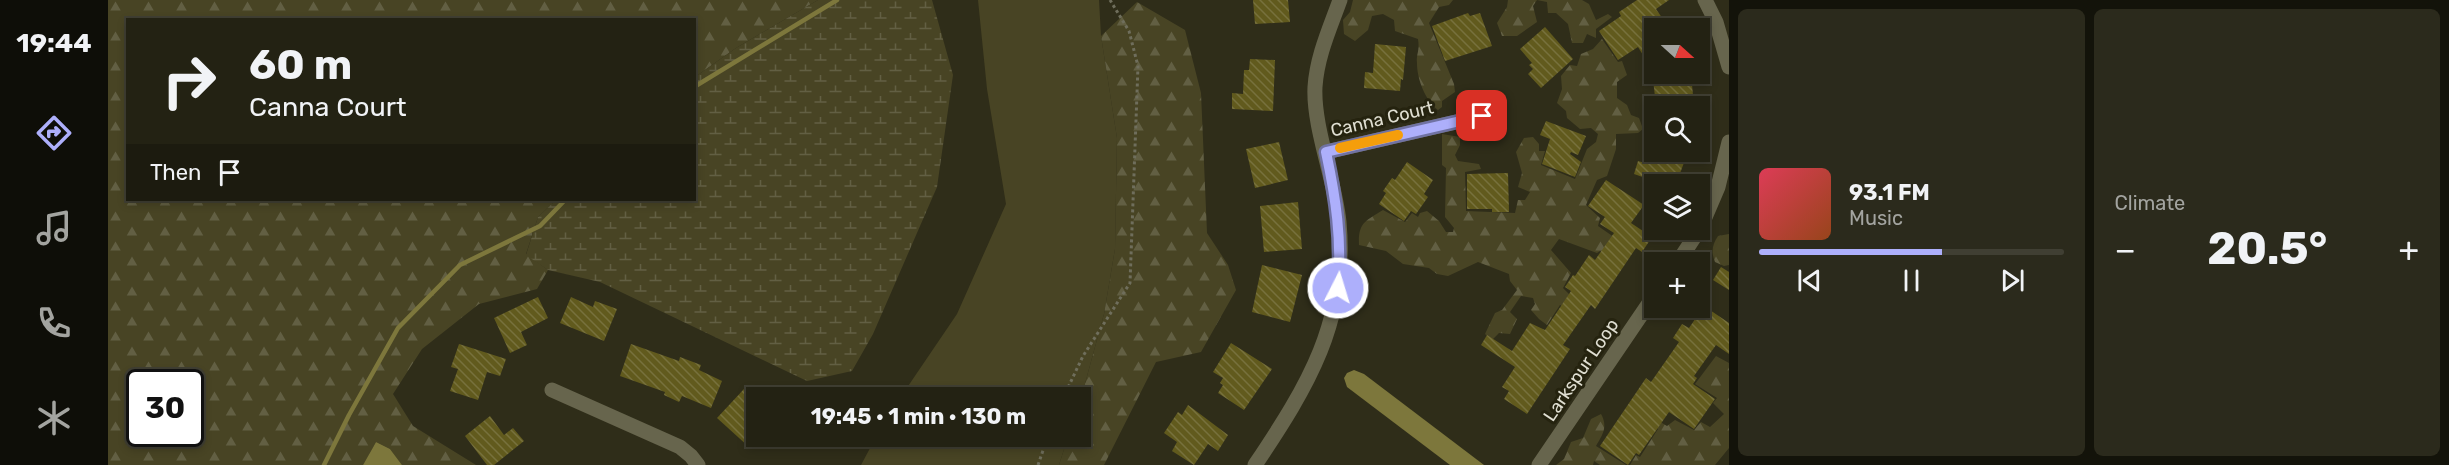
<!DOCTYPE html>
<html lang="en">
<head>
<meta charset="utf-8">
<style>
	:root { --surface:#232213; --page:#2b2a1c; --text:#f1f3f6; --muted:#a3a4a0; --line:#403f33; --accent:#adaffb }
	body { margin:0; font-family:Rubik,sans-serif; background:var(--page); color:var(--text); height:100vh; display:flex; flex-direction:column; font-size:22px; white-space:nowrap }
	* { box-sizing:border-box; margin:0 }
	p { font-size:20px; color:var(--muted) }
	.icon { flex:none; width:33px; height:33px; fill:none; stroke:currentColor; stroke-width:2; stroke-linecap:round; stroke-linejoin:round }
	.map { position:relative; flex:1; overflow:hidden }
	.panel { display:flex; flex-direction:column; gap:9px; padding:9px; background:#13130a; width:720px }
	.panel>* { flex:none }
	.top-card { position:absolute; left:18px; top:18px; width:570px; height:183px; border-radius:0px; box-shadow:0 3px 9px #0003,0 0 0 2px var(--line); background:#232213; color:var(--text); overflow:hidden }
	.needle { width:39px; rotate:111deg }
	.buttons { position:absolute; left:1536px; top:18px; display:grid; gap:12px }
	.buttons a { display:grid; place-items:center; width:66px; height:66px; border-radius:0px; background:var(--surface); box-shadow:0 3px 9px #0003,0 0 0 2px var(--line); font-size:30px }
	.speed { position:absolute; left:18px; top:369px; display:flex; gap:12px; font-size:30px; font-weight:700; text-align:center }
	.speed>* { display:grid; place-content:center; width:78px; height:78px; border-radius:50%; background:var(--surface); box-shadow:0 3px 9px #0003,0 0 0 2px var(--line); line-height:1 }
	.speed .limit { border:3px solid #111; border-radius:9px; background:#fff; color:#111 }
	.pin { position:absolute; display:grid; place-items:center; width:51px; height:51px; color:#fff; margin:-26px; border-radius:12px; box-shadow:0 3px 9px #0006 }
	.me { position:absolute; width:66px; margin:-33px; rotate:5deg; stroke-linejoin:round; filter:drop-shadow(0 0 4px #0008) }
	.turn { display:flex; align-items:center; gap:21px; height:126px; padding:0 24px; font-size:27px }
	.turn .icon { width:78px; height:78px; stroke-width:2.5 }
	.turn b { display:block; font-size:42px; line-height:51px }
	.then { display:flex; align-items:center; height:57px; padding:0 24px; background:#0003; gap:12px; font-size:22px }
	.big { font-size:45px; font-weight:700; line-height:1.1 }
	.panel .widget { flex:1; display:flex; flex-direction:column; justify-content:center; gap:9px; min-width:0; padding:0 21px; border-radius:9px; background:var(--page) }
	.song { display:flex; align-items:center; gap:18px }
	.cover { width:72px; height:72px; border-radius:9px; background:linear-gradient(135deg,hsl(350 70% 55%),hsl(20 70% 35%)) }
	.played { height:6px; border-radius:3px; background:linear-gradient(90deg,var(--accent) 60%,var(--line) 60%) }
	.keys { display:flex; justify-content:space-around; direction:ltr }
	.heat { display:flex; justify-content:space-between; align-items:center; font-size:33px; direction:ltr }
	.panel .tiles { flex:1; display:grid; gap:9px; grid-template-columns:repeat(2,1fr) }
	.trip { position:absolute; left:638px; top:387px; width:345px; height:60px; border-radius:0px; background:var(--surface); box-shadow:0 3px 9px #0003,0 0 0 2px var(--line); font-weight:700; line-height:60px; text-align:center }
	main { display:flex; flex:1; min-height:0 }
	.tab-bar { display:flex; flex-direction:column; width:108px; justify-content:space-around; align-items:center; background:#0e0e08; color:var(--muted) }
	.tab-bar .icon { width:42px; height:42px }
	.tab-bar .active { color:var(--accent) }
	.tab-bar b { font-size:27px; color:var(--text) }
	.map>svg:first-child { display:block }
	.green { fill:#484424 }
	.forest { fill:url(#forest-firs); fill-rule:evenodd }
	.wetland { fill:url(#wetland-marsh) }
	.water { fill:#7d773c }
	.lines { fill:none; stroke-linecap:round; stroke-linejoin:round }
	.stream { stroke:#7d773c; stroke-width:4.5 }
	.building { fill:url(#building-back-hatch) }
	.path { stroke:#6f6e5c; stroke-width:3; stroke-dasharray:3 3; stroke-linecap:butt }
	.minor { stroke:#67654d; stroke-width:15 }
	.route-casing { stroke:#7072a3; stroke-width:15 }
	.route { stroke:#adaffb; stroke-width:10 }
	.slow { stroke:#f59e0b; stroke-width:10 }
	.labels { text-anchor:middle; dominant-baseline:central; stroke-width:6; stroke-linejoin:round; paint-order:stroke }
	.street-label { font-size:18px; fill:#e0dfd2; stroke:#25230f }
</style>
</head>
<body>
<main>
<nav class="tab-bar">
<b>19:44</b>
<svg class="icon active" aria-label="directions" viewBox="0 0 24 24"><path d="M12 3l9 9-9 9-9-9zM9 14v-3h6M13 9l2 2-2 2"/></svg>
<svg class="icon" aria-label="music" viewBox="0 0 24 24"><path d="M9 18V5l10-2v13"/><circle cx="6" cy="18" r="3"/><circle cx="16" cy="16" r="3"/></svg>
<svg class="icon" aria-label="phone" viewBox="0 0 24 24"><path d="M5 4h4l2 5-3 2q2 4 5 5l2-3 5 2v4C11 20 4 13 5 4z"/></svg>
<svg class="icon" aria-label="climate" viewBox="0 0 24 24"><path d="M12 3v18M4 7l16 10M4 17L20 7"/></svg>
</nav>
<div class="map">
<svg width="1621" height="465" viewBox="0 0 1621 465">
	<defs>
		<pattern id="forest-firs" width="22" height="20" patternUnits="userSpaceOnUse" patternTransform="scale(1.5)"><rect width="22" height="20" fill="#484424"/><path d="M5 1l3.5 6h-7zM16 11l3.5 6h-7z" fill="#625f43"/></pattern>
		<pattern id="wetland-marsh" width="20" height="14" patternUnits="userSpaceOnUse" patternTransform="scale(1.5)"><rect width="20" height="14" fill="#484424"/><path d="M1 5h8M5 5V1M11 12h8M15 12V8" fill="none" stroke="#625f43"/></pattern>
		<pattern id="building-back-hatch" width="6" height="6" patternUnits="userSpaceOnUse" patternTransform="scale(1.5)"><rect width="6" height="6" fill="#615a1d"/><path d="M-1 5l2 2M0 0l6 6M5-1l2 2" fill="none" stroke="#77713d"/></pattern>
	</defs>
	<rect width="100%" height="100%" fill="#2f2d19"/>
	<g class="green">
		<polygon points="870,0 991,0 993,36 1009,138 1007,249 996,314 972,402 972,398 792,398 849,314 898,204 879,89"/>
		<polygon points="768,437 768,436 960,437 951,465 753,465"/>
	</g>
	<g class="forest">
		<path d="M0,0H710L628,48L587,77L586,20H20V200H448L430,217L418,254L440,270L429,289L371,304L314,349L285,394L305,426L368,465H294L282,449L268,442L255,465H0ZM32,382H82V434H32Z"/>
		<path d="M1245,0H1345L1341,5L1331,7L1321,23L1346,84L1347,92L1334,101V107L1330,110C1317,100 1309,79 1309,63C1308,54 1312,51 1310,39L1287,31L1286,20L1275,14L1264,16L1260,30L1247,41L1236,34L1235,20L1242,12Z"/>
		<polygon points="1400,0 1474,0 1481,4 1488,20 1500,14 1504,17 1488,29 1488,38 1479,34 1475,43 1464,43 1460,24 1448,13 1440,13 1439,2 1429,0 1425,6 1429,22 1409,36 1394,36 1389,23 1399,7"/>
		<polygon points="1029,2 1077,30 1093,93 1099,233 1120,265 1128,290 1093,352 1048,362 996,465 951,465 960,437 972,436 972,402 996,314 1007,249 1009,138 993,36"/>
		<path d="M1494,39L1510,62L1514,61L1519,75L1509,82V98L1519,105L1523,115L1531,118L1535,129L1530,133L1508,134V149L1499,176L1489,180L1478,205L1492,218L1490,226L1513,242L1505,258L1492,251L1489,253L1451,239L1443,250L1463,273L1455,288L1461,294L1464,312L1452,305L1439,325L1431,319L1423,310L1427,304L1425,298L1413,296L1402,312L1409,319L1402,334L1391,333L1384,340L1377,334L1387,313L1394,310L1409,290L1402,281L1401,274L1370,262L1340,276L1329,274L1321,268L1295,264L1278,251L1251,245C1250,222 1258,221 1275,210L1297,222L1304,213L1310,217L1312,213L1319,211L1331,221L1338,232H1345L1346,228L1337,217L1338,168L1334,165V134L1352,137V145L1347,155L1350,161L1371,164L1373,169L1357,172L1358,211L1407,213L1410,200H1417L1422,192L1410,187L1414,173L1408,152L1416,138L1425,137L1431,144V151H1437L1433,165L1467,179L1479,149L1488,142L1490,134L1483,128L1472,129L1459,118L1458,111L1449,103L1454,89L1453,76L1462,65L1469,66L1473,54L1485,49Z"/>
		<path d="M1621,234V265L1616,266L1607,262C1603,252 1604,245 1610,236Z"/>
		<polygon points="1608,356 1621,363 1621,448 1607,465 1522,465 1528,455 1532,457 1550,429 1546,424 1549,420 1559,426 1567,420 1586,430 1593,422 1602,427 1616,414 1605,403 1609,398 1587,384"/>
		<path d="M1493,414C1500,427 1495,434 1488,446L1518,465H1492L1486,461L1485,465H1448L1456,459L1463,442L1475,438L1483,419Z"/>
	</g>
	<polygon class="wetland" points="710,0 824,0 845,75 829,187 765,334 744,371 699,381 492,282 440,270 418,255 430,217 448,200 586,200 587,77 628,48"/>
	<g class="water">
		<polygon points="1246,370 1256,374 1376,465 1342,465 1239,387 1236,378 1239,373"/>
		<polygon points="268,442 282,449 294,465 255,465"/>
	</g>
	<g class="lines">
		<g class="stream">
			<polyline points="586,87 729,0"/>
			<polyline points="216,465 241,415 290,328 352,265 432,226 457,200"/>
		</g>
	</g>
	<g class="building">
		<polygon points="1145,0 1180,0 1182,22 1147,24"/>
		<polygon points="1529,0 1561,0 1548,9 1561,28 1546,28 1546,47 1535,55 1530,47 1510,60 1491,31 1513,16 1511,12"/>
		<polygon points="1360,13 1362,16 1372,13 1384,46 1337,61 1324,26"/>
		<polygon points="1437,27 1465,59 1433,88 1420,74 1425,69 1421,65 1424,63 1412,49"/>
		<polygon points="1267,44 1298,47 1295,80 1293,79 1292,91 1256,88 1257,72 1265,73"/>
		<polygon points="1142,59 1167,60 1165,111 1124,109 1124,93 1135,94 1136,70 1141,70"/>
		<polygon points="1557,74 1583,74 1586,106 1548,106 1545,79 1557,78"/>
		<polygon points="1438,121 1478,136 1470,155 1463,152 1462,154 1473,162 1467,177 1434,164 1442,139 1432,135"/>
		<polygon points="1171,142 1180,180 1147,188 1138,149"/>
		<polygon points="1544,152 1580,152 1568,184 1555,184 1526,174 1530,161 1540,164"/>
		<polygon points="1299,162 1325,180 1316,194 1320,197 1308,214 1303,211 1296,221 1271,204 1278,193 1275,191 1284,178 1287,180"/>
		<polygon points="1400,173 1401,212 1384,212 1384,209 1359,209 1359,174"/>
		<polygon points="1498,180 1536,205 1523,223 1544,237 1534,252 1528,248 1487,309 1483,305 1455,345 1462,349 1419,414 1396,399 1401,391 1394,387 1407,367 1373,345 1379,335 1404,351 1422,323 1437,330 1463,291 1457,287 1465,275 1467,276 1481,255 1487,260 1506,233 1492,224 1497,217 1480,206"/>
		<polygon points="1190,202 1194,249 1156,252 1152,206"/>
		<polygon points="1154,265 1194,275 1182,322 1144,312"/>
		<polygon points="1613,267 1621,272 1621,290 1605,280"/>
		<polygon points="430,297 440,318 413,332 419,345 402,353 386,318"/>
		<polygon points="463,297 485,307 487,301 509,309 496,341 452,323"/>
		<polygon points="1596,306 1621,323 1621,354 1608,345 1586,376 1589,378 1585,384 1607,399 1586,429 1561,412 1531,455 1528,453 1520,465 1492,446 1538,378 1543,382 1571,342 1565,338 1574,324 1581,328"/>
		<polygon points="1123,343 1164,369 1136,410 1110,393 1115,385 1112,383 1115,378 1105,372"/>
		<polygon points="351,344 398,359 392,376 379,372 370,400 342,391 350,369 343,367"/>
		<polygon points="523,344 571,361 572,357 593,365 591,370 614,381 603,408 574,396 571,402 556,395 557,392 512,376"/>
		<polygon points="636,389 648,400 648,440 641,447 609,418"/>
		<polygon points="1080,405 1120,435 1110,451 1100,444 1086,465 1064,451 1069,442 1056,433 1070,412 1074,415"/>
		<polygon points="382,416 396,435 405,428 416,441 386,465 379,465 357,436"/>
	</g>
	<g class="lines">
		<g class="path">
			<polyline points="955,398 975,356 1022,283 1030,66 1021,31 1002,0"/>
			<polyline points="930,465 940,436"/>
		</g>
		<g class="minor">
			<polyline points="1597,0 1608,22 1621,67"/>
			<polyline points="1218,152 1374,116"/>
			<polyline points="1592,229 1610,187 1621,142"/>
			<polyline points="1570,262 1591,230"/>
			<polyline points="444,390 572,447 583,456 590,465"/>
			<path d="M1147,465C1200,386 1240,321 1231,222C1227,180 1205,127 1207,87C1209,56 1222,28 1232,0"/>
			<polyline points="1431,465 1546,296"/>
		</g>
	</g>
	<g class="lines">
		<g class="route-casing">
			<path id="route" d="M1230,288C1234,239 1228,199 1218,152L1374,116"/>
		</g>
		<use href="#route" class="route"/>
		<polyline class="slow" points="1232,148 1290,135"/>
	</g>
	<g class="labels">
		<g class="street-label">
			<text transform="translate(1274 119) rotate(-13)">Canna Court</text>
			<text transform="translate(1473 370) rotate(-56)">Larkspur Loop</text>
		</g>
	</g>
</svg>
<div class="buttons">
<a><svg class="needle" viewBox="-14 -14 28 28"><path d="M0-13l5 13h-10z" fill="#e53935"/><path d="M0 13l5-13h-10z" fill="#a3a4a0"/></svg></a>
<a><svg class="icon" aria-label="search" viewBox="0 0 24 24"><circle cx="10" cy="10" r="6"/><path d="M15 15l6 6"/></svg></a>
<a><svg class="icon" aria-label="layers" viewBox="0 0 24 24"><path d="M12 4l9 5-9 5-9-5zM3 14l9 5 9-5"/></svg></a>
<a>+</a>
</div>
<div class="speed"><div class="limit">30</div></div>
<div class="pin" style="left:1374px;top:116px;background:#d93025"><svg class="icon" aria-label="arrive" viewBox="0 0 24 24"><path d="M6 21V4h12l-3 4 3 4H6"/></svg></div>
<svg class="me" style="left:1230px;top:288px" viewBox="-20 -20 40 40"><circle r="17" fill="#adaffb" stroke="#fff" stroke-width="3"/><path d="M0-11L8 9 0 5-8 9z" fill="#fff"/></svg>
<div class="trip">19:45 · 1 min · 130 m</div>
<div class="top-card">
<div class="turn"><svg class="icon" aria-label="right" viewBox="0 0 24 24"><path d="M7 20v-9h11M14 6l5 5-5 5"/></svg><div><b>60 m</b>Canna Court</div></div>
<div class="then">Then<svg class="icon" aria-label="arrive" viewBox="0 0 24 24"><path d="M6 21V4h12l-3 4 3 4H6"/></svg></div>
</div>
</div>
<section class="panel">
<div class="tiles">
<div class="widget">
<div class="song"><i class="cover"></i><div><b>93.1 FM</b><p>Music</p></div></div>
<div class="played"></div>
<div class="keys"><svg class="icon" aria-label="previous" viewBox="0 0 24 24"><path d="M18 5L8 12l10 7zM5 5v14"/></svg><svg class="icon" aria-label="pause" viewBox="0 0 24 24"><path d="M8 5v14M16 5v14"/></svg><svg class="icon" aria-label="next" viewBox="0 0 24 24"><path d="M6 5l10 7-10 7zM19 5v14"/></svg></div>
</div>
<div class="widget"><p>Climate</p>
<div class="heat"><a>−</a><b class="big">20.5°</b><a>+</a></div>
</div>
</div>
</section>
</main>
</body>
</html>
